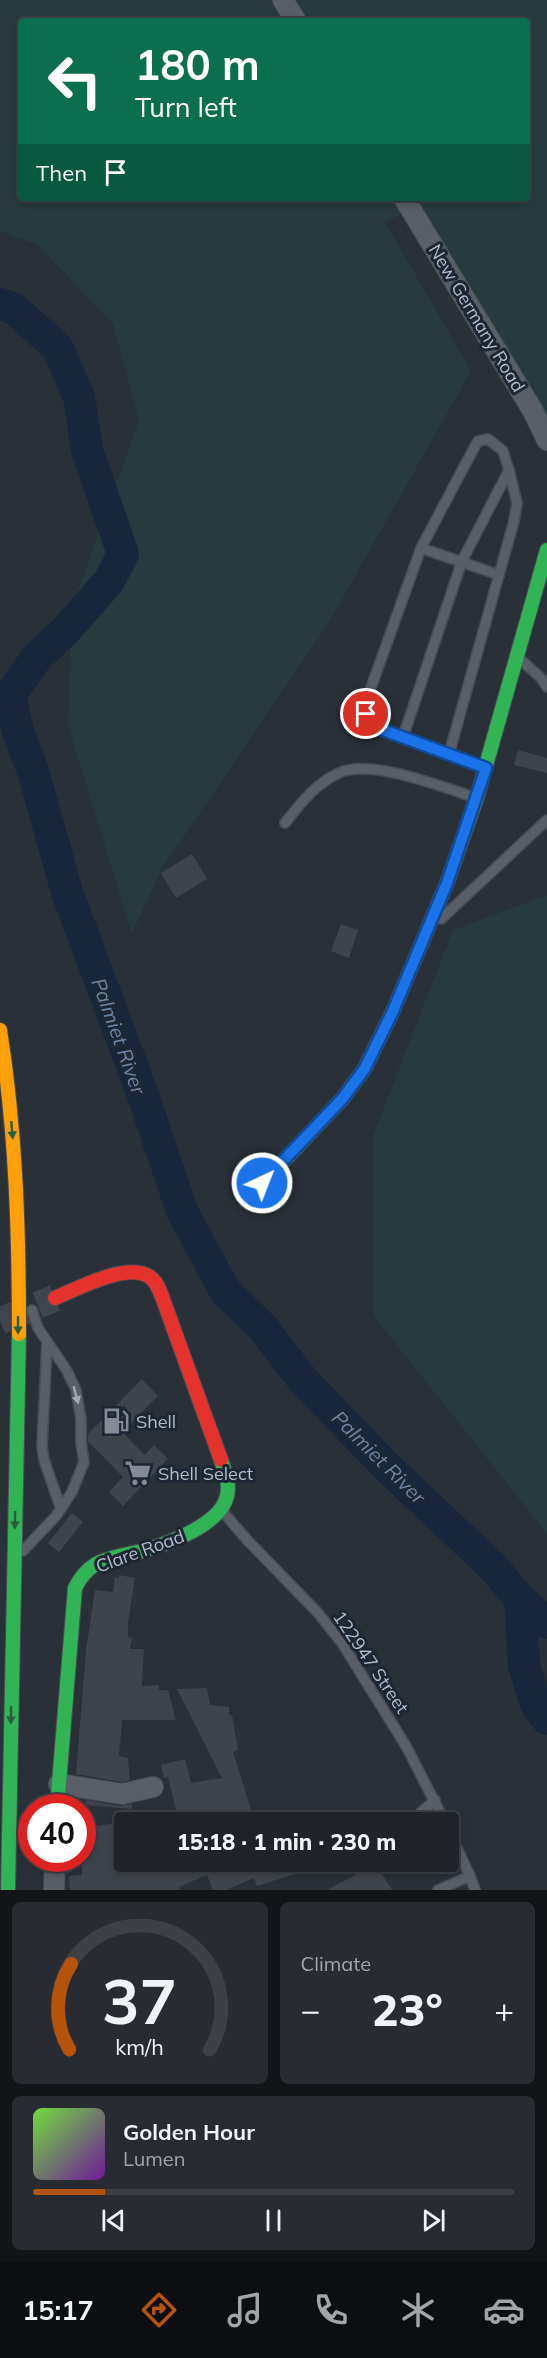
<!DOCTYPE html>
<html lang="en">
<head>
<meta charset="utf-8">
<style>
	:root { --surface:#20242a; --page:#282c32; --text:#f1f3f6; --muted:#a2a4a8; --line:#3d4147; --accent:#b45309 }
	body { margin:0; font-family:Mulish,sans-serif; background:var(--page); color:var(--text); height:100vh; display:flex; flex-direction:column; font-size:22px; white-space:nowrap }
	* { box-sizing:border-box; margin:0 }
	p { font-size:20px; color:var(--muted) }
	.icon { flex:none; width:33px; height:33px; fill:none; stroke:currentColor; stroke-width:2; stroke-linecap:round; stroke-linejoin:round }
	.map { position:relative; height:1890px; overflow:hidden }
	.drawer { display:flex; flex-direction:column; gap:12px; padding:12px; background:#121417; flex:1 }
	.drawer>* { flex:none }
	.guide { position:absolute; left:18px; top:18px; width:512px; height:183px; border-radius:6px; box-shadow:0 3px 9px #0003,0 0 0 2px var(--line); background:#0b6e4f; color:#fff; overflow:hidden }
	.speed { position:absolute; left:18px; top:1794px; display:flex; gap:12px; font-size:30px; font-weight:700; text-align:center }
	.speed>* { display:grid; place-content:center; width:78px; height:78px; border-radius:50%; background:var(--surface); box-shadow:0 3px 9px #0003,0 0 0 2px var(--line); line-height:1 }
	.speed .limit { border:9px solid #d22; background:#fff; color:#111 }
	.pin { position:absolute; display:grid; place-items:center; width:51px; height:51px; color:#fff; margin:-26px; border:3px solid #fff; border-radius:50%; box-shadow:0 2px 6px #0007 }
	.me { position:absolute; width:66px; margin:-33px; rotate:43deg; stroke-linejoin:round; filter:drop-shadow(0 0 4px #0008) }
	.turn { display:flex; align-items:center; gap:21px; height:126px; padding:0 18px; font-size:27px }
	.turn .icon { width:78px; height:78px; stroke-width:2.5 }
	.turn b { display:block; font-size:42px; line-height:51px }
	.then { display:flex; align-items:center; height:57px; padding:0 18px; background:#0003; gap:12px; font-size:22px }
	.big { font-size:45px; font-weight:800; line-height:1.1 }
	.drawer .tile { flex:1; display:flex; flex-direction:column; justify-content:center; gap:9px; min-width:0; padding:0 21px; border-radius:9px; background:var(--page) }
	.drawer .dial { align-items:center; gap:0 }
	.dial svg { height:156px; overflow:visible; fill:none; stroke:var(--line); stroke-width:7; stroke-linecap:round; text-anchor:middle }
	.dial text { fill:var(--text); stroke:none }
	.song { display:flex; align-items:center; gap:18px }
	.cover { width:72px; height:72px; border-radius:9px; background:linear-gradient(135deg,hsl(100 70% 55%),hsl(280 70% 35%)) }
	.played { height:6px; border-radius:3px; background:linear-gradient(90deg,var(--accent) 15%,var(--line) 15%) }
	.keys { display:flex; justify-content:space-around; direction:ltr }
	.heat { display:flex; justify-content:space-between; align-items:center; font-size:33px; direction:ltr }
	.drawer .tiles { flex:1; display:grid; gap:12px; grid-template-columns:1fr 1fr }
	.tile:last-child { grid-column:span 2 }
	.trip { position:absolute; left:114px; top:1812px; width:345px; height:60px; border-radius:6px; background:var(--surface); box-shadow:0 3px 9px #0003,0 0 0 2px var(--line); font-weight:800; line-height:60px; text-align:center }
	.dock { display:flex; height:96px; justify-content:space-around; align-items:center; background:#0d0e11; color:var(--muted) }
	.dock .icon { width:42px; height:42px }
	.dock .active { color:var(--accent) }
	.dock b { font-size:27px; color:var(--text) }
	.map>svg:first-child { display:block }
	.green { fill:#273a3e; fill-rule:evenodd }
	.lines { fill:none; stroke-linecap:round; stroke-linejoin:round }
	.river { stroke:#19273c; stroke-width:32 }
	.building { fill:#3f444c }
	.secondary-tunnel { stroke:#3f454e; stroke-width:27; stroke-dasharray:27 14; stroke-linecap:butt }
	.lane-casing { stroke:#484c55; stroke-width:12 }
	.street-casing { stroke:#484c55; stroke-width:22 }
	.fast-casing { stroke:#484c55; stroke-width:16 }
	.slow-casing { stroke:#484c55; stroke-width:16 }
	.jam-casing { stroke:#484c55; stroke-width:16 }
	.lane { stroke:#5a5e66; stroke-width:9 }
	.street { stroke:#5a5e66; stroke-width:20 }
	.fast { stroke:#30b455; stroke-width:14 }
	.slow { stroke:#ff9f0a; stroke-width:14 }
	.jam { stroke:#e5322d; stroke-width:14 }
	.oneway { fill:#255f41 }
	.oneway2 { fill:#a2a9b5 }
	.route-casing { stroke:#114b97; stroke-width:15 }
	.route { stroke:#1a73e8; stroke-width:10 }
	.labels { text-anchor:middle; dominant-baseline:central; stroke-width:6; stroke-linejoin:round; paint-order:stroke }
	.street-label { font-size:18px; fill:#b4bcc9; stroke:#1d2633 }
	.poi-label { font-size:18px; fill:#b4bcc9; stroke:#1d2633; text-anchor:start }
	.water-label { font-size:20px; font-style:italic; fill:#6d86a8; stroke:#1d2633 }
</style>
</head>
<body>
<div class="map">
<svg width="547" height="1890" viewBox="0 0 547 1890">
	<rect width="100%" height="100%" fill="#2a3038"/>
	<g class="green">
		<path d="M0,0H547V415L420,205L385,222L471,371L328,624L161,870L132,934L68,725L72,607L139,421L113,324L38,245L0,231ZM21,21H526V198H21Z"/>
		<polygon points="547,895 547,1534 374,1316 373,1136 453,930"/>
	</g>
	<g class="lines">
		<g class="river">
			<polyline points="0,304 13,308 57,347 79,397 87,450 123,554 109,581 66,630 37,657 10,695 18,732 33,771 67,892 143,1095 182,1211 225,1291 263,1328 303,1380 389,1469 492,1566 520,1599 524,1665 536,1704 547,1719"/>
			<polyline points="520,1599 547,1623"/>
		</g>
	</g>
	<g class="building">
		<polygon points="518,750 547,758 547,773 514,765"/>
		<polygon points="192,854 207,879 176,898 161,873"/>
		<polygon points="341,924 358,930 349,958 331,951"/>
		<polygon points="142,1379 158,1396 122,1432 145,1455 154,1445 168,1459 123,1506 109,1492 123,1477 88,1441 88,1434"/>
		<polygon points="72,1513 83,1522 59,1552 48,1543"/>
		<polygon points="119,1575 135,1578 128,1622 128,1637 132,1638 130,1649 144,1649 142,1686 159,1685 159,1690 168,1690 176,1720 122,1720 119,1756 128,1758 130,1780 122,1782 76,1774 86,1651 95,1590 113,1592 115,1577 119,1578"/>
		<polygon points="207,1688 210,1705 229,1707 229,1715 232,1715 238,1750 233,1752 255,1822 179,1822 168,1777 164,1778 161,1765 185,1759 191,1783 222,1778 177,1689"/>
		<polygon points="86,1800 120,1806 132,1804 132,1809 86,1805"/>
		<polygon points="124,1822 124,1862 294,1862 295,1874 257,1886 254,1878 226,1890 213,1890 207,1875 179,1887 180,1890 70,1890 69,1876 82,1875 82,1845 85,1844 83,1828"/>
		<polygon points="376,1864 392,1890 327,1890"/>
	</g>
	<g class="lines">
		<polyline class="secondary-tunnel" points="0,1321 55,1298"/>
		<g class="lane-casing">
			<g id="lane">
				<polyline points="421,548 499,575"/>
				<polyline points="519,658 541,678 547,687"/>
				<path d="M403,737L462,561L509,470L503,451L488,439L478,441L474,448L421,548L368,696C367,709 364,718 375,727L483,767"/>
				<polyline points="449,754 514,521 517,503 509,470"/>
				<path d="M285,823C300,804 316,783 339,773C369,758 442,787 474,797"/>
				<polyline points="441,919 547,820"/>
				<polyline points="47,1344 42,1446 44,1460 61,1509"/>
				<polyline points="223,1512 248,1541 318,1613 342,1643 406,1746 445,1822"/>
				<polyline points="23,1551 56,1516 72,1492 84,1462 81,1443 81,1419 76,1390 67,1371 38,1328 32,1310"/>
				<polyline points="410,1822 435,1800"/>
				<polyline points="448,1829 470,1876 475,1890"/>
				<polyline points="330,1864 358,1862"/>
				<polyline points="438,1890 470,1876"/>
			</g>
		</g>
		<g class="street-casing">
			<g id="street">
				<polyline points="283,0 296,21"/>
				<polyline points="404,198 533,411 547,440"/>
				<polyline points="59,1784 122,1794 153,1787"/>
				<polyline points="54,1890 55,1858"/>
			</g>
		</g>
		<g class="fast-casing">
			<g id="fast">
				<polyline points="263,1183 343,1098 365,1068 393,1011 447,883 477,797 547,550"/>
				<path d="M57,1808L75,1588C80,1578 86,1570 96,1564C111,1556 129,1555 145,1550C170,1543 221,1524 227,1496C230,1483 225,1472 221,1460"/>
				<polyline points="8,1890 19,1334"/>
			</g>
		</g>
		<g class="slow-casing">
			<path id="slow" d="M0,1030C16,1131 19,1232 19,1334"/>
		</g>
		<g class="jam-casing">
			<path id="jam" d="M55,1298C77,1289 128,1261 150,1277C158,1283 161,1294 164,1302L221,1460"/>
		</g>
		<use href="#lane" class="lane"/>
		<use href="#street" class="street"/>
		<use href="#fast" class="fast"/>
		<use href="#slow" class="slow"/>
		<use href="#jam" class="jam"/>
	</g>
	<defs><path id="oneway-solid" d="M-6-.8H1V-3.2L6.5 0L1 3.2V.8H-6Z" transform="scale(1.5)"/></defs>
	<g class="oneway">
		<use href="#oneway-solid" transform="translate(12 1130) rotate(85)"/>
		<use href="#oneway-solid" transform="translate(18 1325) rotate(90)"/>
		<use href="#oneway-solid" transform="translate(15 1520) rotate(91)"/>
		<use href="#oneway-solid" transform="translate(11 1715) rotate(91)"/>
	</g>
	<use class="oneway2" href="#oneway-solid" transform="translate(76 1395) rotate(75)"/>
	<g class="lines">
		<g class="route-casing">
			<polyline id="route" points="262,1183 343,1098 365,1068 393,1011 447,883 486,768 375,727 368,721 366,714"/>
		</g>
		<use href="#route" class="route"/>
	</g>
	<defs>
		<g id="fuel-bare" transform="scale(2.07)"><path d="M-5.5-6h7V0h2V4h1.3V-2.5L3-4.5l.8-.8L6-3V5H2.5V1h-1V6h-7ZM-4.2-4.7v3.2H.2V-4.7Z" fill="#848b96" stroke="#1d2633" stroke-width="2.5" paint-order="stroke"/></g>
		<g id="supermarket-bare" transform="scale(2.07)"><path d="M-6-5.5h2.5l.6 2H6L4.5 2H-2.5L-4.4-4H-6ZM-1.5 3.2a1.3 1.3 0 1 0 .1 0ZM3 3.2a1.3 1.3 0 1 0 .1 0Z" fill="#848b96" stroke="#1d2633" stroke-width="2.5" paint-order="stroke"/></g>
	</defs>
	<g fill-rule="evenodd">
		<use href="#fuel-bare" x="116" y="1421"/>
		<use href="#supermarket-bare" x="138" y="1473"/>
	</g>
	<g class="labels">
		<g class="street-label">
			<text transform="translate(477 318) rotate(59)">New Germany Road</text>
			<text transform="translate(140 1551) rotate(-20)">Clare Road</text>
			<text transform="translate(371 1662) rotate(56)">122947 Street</text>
		</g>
		<g class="poi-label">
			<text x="136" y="1421">Shell</text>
			<text x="158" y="1473">Shell Select</text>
		</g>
		<g class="water-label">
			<text transform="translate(119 1036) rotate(70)">Palmiet River</text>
			<text transform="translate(379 1457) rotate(45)">Palmiet River</text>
		</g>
	</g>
</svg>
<div class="speed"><div class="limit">40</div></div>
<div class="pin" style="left:366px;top:714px;background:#d93025"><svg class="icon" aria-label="arrive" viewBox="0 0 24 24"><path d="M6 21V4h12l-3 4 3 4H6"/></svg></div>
<svg class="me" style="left:262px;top:1183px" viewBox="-20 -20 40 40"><circle r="17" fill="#1a73e8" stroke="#fff" stroke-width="3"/><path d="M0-11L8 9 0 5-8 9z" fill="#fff"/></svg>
<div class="trip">15:18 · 1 min · 230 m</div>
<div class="guide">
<div class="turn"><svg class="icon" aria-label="left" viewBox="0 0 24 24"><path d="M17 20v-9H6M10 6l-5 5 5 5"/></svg><div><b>180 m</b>Turn left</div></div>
<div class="then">Then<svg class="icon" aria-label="arrive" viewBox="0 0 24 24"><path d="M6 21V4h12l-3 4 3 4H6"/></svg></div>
</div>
</div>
<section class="drawer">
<div class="tiles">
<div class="tile dial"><svg viewBox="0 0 100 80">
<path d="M14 69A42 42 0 1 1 86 69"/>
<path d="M14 69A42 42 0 0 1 15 25" stroke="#b45309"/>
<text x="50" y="56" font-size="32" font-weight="700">37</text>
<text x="50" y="72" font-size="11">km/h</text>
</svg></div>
<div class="tile"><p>Climate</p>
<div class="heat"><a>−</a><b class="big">23°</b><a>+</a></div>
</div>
<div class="tile">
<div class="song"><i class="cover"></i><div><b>Golden Hour</b><p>Lumen</p></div></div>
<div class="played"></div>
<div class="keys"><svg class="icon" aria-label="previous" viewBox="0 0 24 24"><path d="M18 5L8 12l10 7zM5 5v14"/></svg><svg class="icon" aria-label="pause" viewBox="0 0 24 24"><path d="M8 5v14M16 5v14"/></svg><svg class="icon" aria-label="next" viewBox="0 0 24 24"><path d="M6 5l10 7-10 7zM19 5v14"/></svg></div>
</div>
</div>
</section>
<nav class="dock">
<b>15:17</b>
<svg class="icon active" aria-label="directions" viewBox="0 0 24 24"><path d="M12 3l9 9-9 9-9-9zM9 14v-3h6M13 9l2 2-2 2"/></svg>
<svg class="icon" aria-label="music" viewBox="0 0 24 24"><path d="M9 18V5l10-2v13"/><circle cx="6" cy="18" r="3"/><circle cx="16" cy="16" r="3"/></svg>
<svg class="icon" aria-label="phone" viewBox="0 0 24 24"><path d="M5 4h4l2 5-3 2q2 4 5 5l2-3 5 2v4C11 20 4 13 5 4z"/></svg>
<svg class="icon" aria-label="climate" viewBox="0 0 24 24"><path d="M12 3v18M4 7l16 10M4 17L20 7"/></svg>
<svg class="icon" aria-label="car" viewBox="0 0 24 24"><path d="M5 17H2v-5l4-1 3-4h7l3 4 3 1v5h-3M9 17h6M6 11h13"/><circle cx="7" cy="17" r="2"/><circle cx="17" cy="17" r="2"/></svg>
</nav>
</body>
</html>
